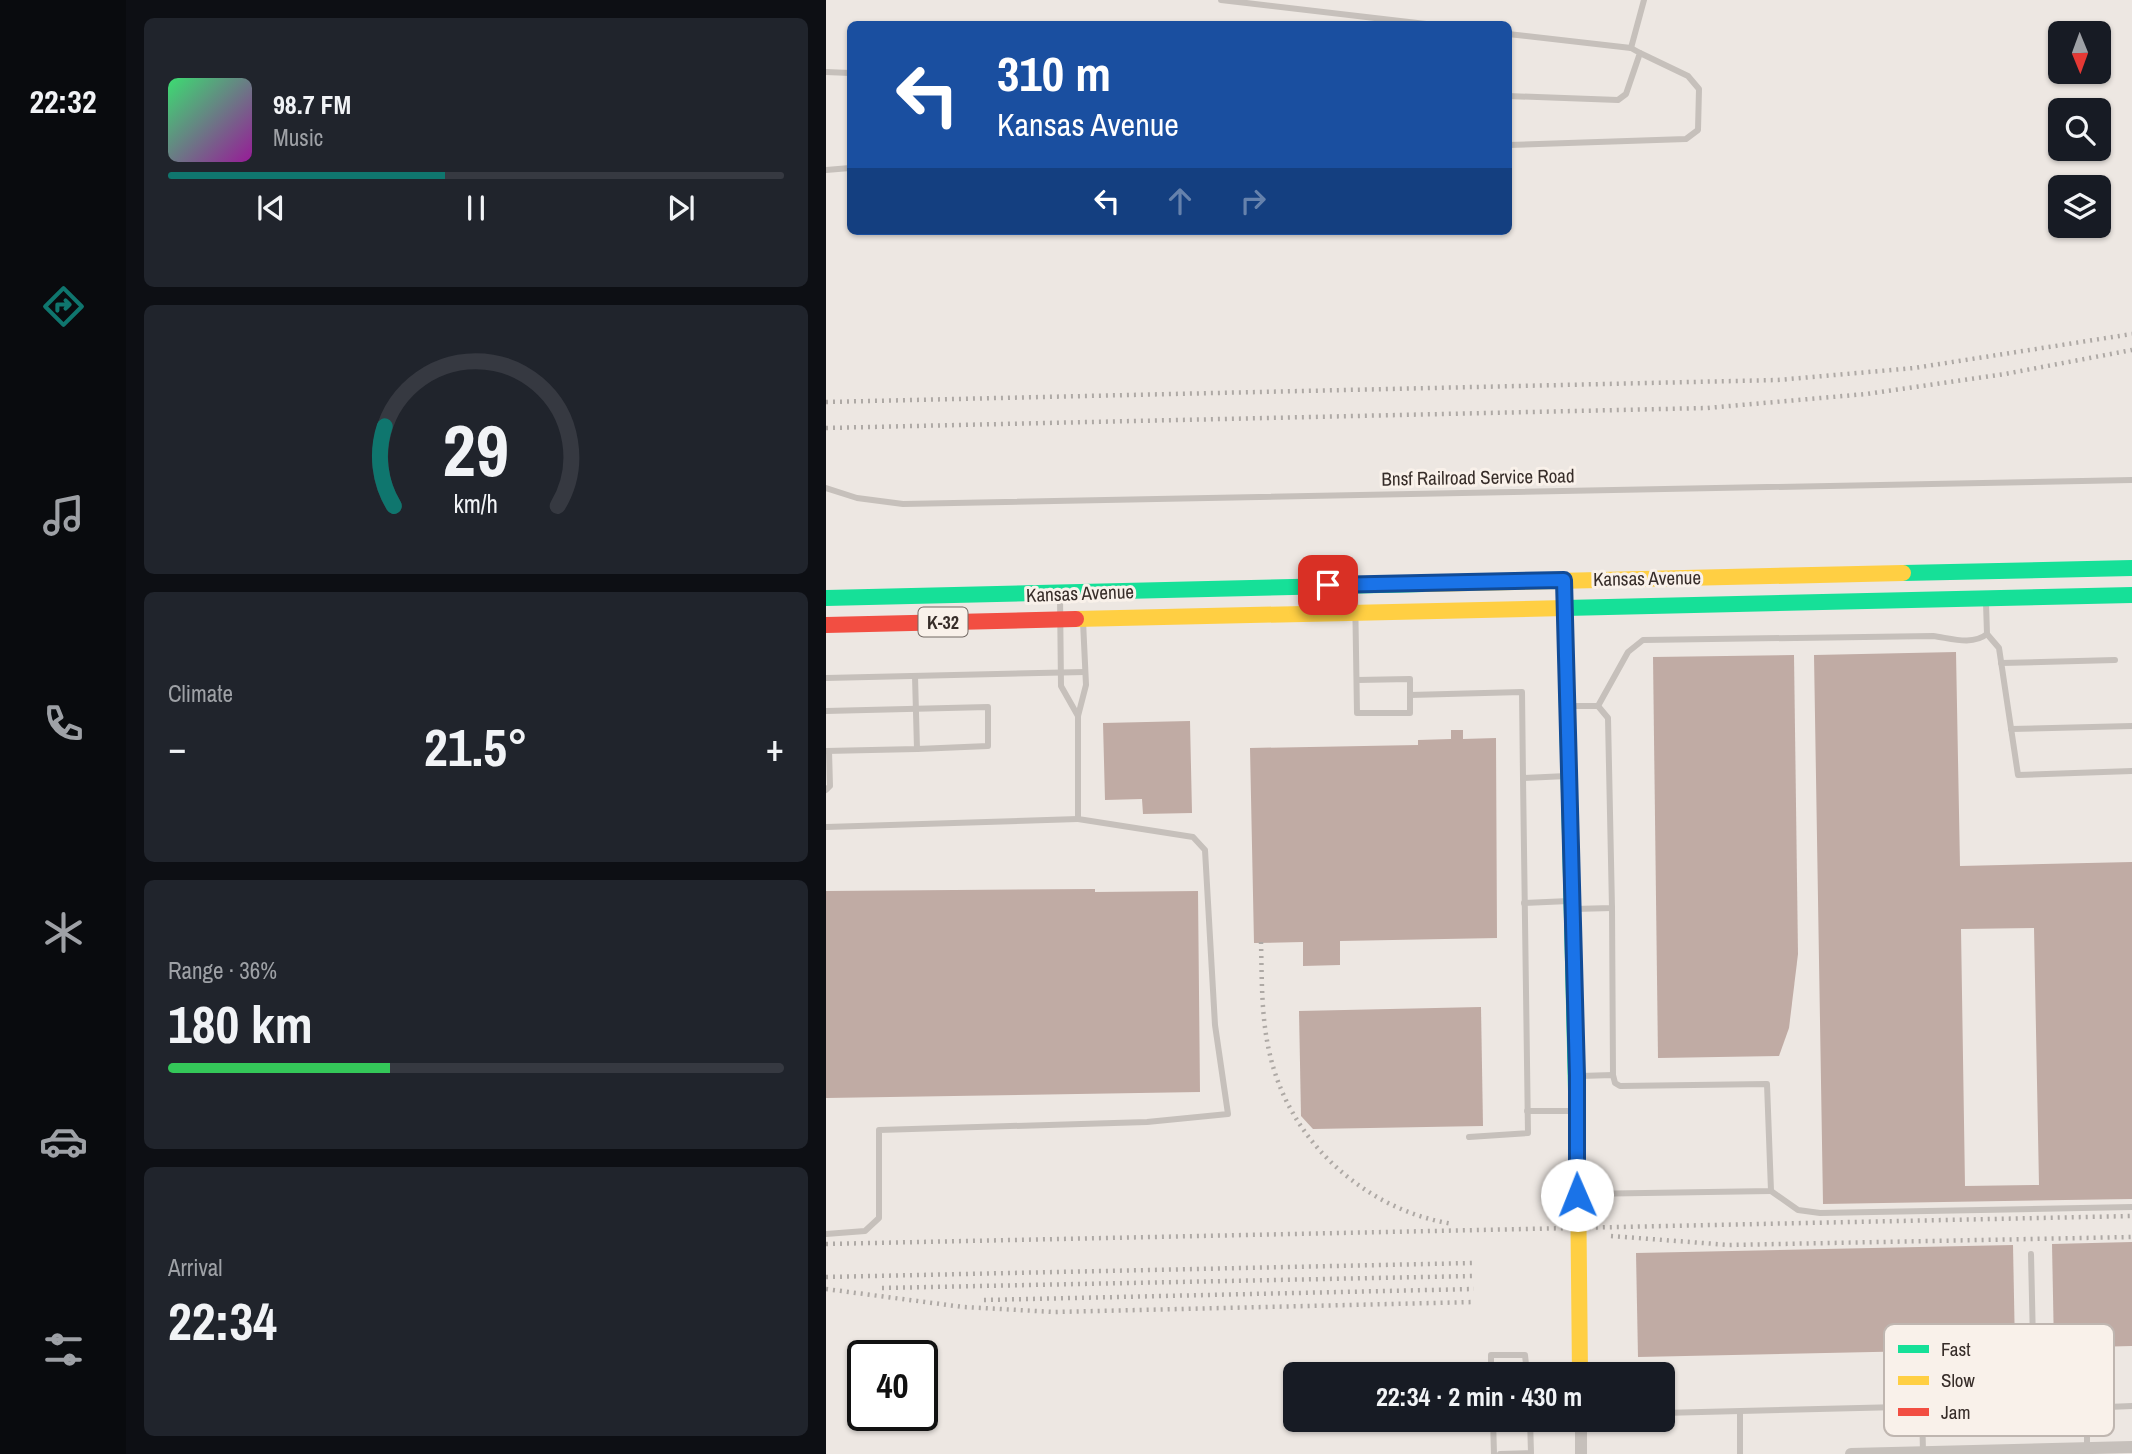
<!DOCTYPE html>
<html lang="en">
<head>
<meta charset="utf-8">
<style>
	:root { --surface:#171b24; --page:#20242c; --text:#f1f3f6; --muted:#9ea1a6; --line:#363941; --accent:#0f766e }
	body { margin:0; font-family:"Archivo Narrow",sans-serif; background:var(--page); color:var(--text); height:100vh; display:flex; flex-direction:column; font-size:26px; white-space:nowrap }
	* { box-sizing:border-box; margin:0 }
	p { font-size:23px; color:var(--muted) }
	.icon { flex:none; width:38px; height:38px; fill:none; stroke:currentColor; stroke-width:2; stroke-linecap:round; stroke-linejoin:round }
	.map { position:relative; flex:1; overflow:hidden }
	.sheet { display:flex; flex-direction:column; gap:18px; padding:18px; background:#0d0f14; width:700px }
	.sheet>* { flex:none }
	.guide { position:absolute; left:21px; top:21px; width:665px; height:214px; border-radius:10px; box-shadow:0 2px 5px #0004; background:#1a4fa0; color:#fff; overflow:hidden }
	.needle { width:46px; rotate:179deg }
	.buttons { position:absolute; left:1222px; top:21px; display:grid; gap:14px }
	.buttons a { display:grid; place-items:center; width:63px; height:63px; border-radius:10px; background:var(--surface); box-shadow:0 2px 5px #0004; font-size:35px }
	.speed { position:absolute; left:21px; top:1340px; display:flex; gap:14px; font-size:35px; font-weight:700; text-align:center }
	.speed>* { display:grid; place-content:center; width:91px; height:91px; border-radius:50%; background:var(--surface); box-shadow:0 2px 5px #0004; line-height:1 }
	.speed .limit { border:4px solid #111; border-radius:10px; background:#fff; color:#111 }
	.pin { position:absolute; display:grid; place-items:center; width:60px; height:60px; color:#fff; margin:-30px; border-radius:14px; box-shadow:0 4px 10px #0006 }
	.me { position:absolute; width:77px; margin:-38px; rotate:359deg; stroke-linejoin:round; filter:drop-shadow(0 0 5px #0008) }
	.turn { display:flex; align-items:center; gap:24px; height:147px; padding:0 35px; font-size:32px }
	.turn .icon { width:91px; height:91px; stroke-width:2.5 }
	.turn b { display:block; font-size:49px; line-height:60px }
	.lanes { display:flex; align-items:center; height:66px; padding:0 35px; background:#0003; justify-content:center; gap:35px; direction:ltr }
	.lanes .off { opacity:.35 }
	.big { font-size:52px; font-weight:800; line-height:1.1 }
	.sheet .card { flex:1; display:flex; flex-direction:column; justify-content:center; gap:10px; min-width:0; padding:0 24px; border-radius:10px; background:var(--page) }
	.sheet .dial { align-items:center; gap:0 }
	.dial svg { height:182px; overflow:visible; fill:none; stroke:var(--line); stroke-width:7; stroke-linecap:round; text-anchor:middle }
	.dial text { fill:var(--text); stroke:none }
	.song { display:flex; align-items:center; gap:21px }
	.cover { width:84px; height:84px; border-radius:10px; background:linear-gradient(135deg,hsl(140 70% 55%),hsl(300 70% 35%)) }
	.played { height:7px; border-radius:4px; background:linear-gradient(90deg,var(--accent) 45%,var(--line) 45%) }
	.keys { display:flex; justify-content:space-around; direction:ltr }
	.heat { display:flex; justify-content:space-between; align-items:center; font-size:38px; direction:ltr }
	.charge { height:10px; border-radius:5px; background:linear-gradient(90deg,#34c759 36%,var(--line) 0) }
	.trip { position:absolute; left:457px; top:1362px; width:392px; height:70px; border-radius:10px; background:var(--surface); box-shadow:0 2px 5px #0004; font-weight:800; line-height:70px; text-align:center }
	main { display:flex; flex:1; min-height:0 }
	.tabs { display:flex; flex-direction:column; width:126px; justify-content:space-around; align-items:center; background:#090b0e; color:var(--muted) }
	.tabs .icon { width:49px; height:49px }
	.tabs .current { color:var(--accent) }
	.tabs b { font-size:32px; color:var(--text) }
	.map>svg:first-child { display:block }
	.building { fill:#c0aba4; fill-rule:evenodd }
	.lines { fill:none; stroke-linecap:round; stroke-linejoin:round }
	.lane { stroke:#c6c0bb; stroke-width:6 }
	.street { stroke:#c6c0bb; stroke-width:12 }
	.fast { stroke:#16e098; stroke-width:16 }
	.slow { stroke:#ffcf43; stroke-width:16 }
	.jam { stroke:#f24e42; stroke-width:16 }
	.rail { stroke:#aea9a5; stroke-width:4.5; stroke-dasharray:2 5; stroke-linecap:butt }
	.route-casing { stroke:#114b97; stroke-width:18 }
	.route { stroke:#1a73e8; stroke-width:12 }
	.labels { text-anchor:middle; dominant-baseline:central; stroke-width:6; stroke-linejoin:round; paint-order:stroke }
	.shield { fill:#f9f1ea; stroke:#716863; stroke-width:2 }
	.shield-label { font-size:18px; font-weight:bold; fill:#372d29 }
	.street-label { font-size:19px; fill:#372d29; stroke:#f9f1ea }
	.key { fill:#f9f1ea; stroke:#bfb6b0; stroke-width:2 }
	.key-label { font-size:19px; fill:#372d29 }
</style>
</head>
<body>
<main>
<nav class="tabs">
<b>22:32</b>
<svg class="icon current" aria-label="directions" viewBox="0 0 24 24"><path d="M12 3l9 9-9 9-9-9zM9 14v-3h6M13 9l2 2-2 2"/></svg>
<svg class="icon" aria-label="music" viewBox="0 0 24 24"><path d="M9 18V5l10-2v13"/><circle cx="6" cy="18" r="3"/><circle cx="16" cy="16" r="3"/></svg>
<svg class="icon" aria-label="phone" viewBox="0 0 24 24"><path d="M5 4h4l2 5-3 2q2 4 5 5l2-3 5 2v4C11 20 4 13 5 4z"/></svg>
<svg class="icon" aria-label="climate" viewBox="0 0 24 24"><path d="M12 3v18M4 7l16 10M4 17L20 7"/></svg>
<svg class="icon" aria-label="car" viewBox="0 0 24 24"><path d="M5 17H2v-5l4-1 3-4h7l3 4 3 1v5h-3M9 17h6M6 11h13"/><circle cx="7" cy="17" r="2"/><circle cx="17" cy="17" r="2"/></svg>
<svg class="icon" aria-label="filters" viewBox="0 0 24 24"><path d="M4 7h16M4 17h16"/><circle cx="9" cy="7" r="2"/><circle cx="15" cy="17" r="2"/></svg>
</nav>
<section class="sheet">
<div class="card">
<div class="song"><i class="cover"></i><div><b>98.7 FM</b><p>Music</p></div></div>
<div class="played"></div>
<div class="keys"><svg class="icon" aria-label="previous" viewBox="0 0 24 24"><path d="M18 5L8 12l10 7zM5 5v14"/></svg><svg class="icon" aria-label="pause" viewBox="0 0 24 24"><path d="M8 5v14M16 5v14"/></svg><svg class="icon" aria-label="next" viewBox="0 0 24 24"><path d="M6 5l10 7-10 7zM19 5v14"/></svg></div>
</div>
<div class="card dial"><svg viewBox="0 0 100 80">
<path d="M14 69A42 42 0 1 1 86 69"/>
<path d="M14 69A42 42 0 0 1 10 34" stroke="#0f766e"/>
<text x="50" y="56" font-size="32" font-weight="700">29</text>
<text x="50" y="72" font-size="11">km/h</text>
</svg></div>
<div class="card"><p>Climate</p>
<div class="heat"><a>−</a><b class="big">21.5°</b><a>+</a></div>
</div>
<div class="card"><p>Range · 36%</p><b class="big">180 km</b><div class="charge"></div></div>
<div class="card"><p>Arrival</p><b class="big">22:34</b></div>
</section>
<div class="map">
<svg width="1306" height="1454" viewBox="0 0 1306 1454">
	<rect width="100%" height="100%" fill="#ede7e2"/>
	<g class="building">
		<path d="M1130,652L1134,866L1306,862V1199L997,1204L988,655ZM1208,928L1213,1185L1139,1186L1135,929Z"/>
		<polygon points="968,655 972,954 963,1028 953,1056 832,1058 827,657"/>
		<polygon points="364,721 366,813 317,814 316,799 279,800 277,723"/>
		<polygon points="625,730 637,730 637,739 670,738 671,938 514,941 514,965 477,966 477,942 428,943 424,748 592,745 592,740 625,739"/>
		<polygon points="269,889 269,892 372,891 374,1092 0,1098 0,891"/>
		<polygon points="655,1007 657,1126 487,1129 475,1116 473,1011"/>
		<polygon points="1306,1242 1306,1346 1228,1348 1226,1244"/>
		<polygon points="1187,1245 1189,1349 812,1357 810,1253"/>
	</g>
	<g class="lines">
		<g class="lane">
			<polyline points="395,0 600,24"/>
			<polyline points="682,34 805,48 814,53 800,94 792,100 682,96"/>
			<polyline points="805,48 818,0"/>
			<polyline points="0,72 24,73"/>
			<polyline points="682,145 860,139 872,130 873,89 862,76 814,53"/>
			<polyline points="0,170 24,168"/>
			<polyline points="0,488 31,498 77,504 1306,480"/>
			<polyline points="529,590 531,713 584,713 584,679 531,680"/>
			<polyline points="234,596 235,686 252,716"/>
			<polyline points="1160,603 1161,634 1173,648 1192,775 1306,771"/>
			<polyline points="1175,663 1289,660"/>
			<polyline points="0,678 259,672"/>
			<polyline points="584,695 696,692 697,778 741,776"/>
			<polyline points="743,706 772,706 782,718 786,908 748,909"/>
			<path d="M772,706L802,652L817,640L1107,636C1124,638 1146,646 1161,634"/>
			<polyline points="0,711 162,707 162,746 91,749"/>
			<polyline points="1185,729 1306,726"/>
			<polyline points="0,751 91,749 89,676"/>
			<polyline points="0,790 4,786 3,751"/>
			<polyline points="0,827 252,819"/>
			<polyline points="698,903 743,901"/>
			<polyline points="786,908 787,1075"/>
			<polyline points="754,1076 787,1075 789,1083 794,1086 941,1084 945,1191 756,1194"/>
			<polyline points="701,1111 747,1111"/>
			<polyline points="643,1137 702,1133 697,778"/>
			<polyline points="945,1191 972,1210 994,1213 1306,1207"/>
			<polyline points="0,1234 39,1231 53,1218 53,1130 321,1122 402,1114 389,1025 379,850 367,837 252,819 252,716 260,685 257,621"/>
			<polyline points="665,1374 665,1355 699,1355 701,1374"/>
			<polyline points="1096,1409 1097,1452"/>
			<polyline points="914,1412 914,1454"/>
			<polyline points="836,1413 1196,1404 1205,1396 1208,1387 1205,1254"/>
			<polyline points="667,1419 668,1454"/>
			<polyline points="1261,1448 1261,1427 1268,1412 1282,1407 1306,1406"/>
			<polyline points="674,1454 705,1453 704,1419"/>
		</g>
		<g class="street">
			<polyline points="755,1419 755,1454"/>
			<polyline points="1025,1454 1306,1447"/>
		</g>
		<g class="fast">
			<polyline points="1077,573 1306,568"/>
			<polyline points="738,580 752,1176"/>
			<polyline points="0,598 599,584"/>
			<polyline points="739,608 1306,595"/>
		</g>
		<g class="slow">
			<polyline points="599,584 1077,573"/>
			<polyline points="250,619 739,608"/>
			<polyline points="752,1176 754,1374"/>
		</g>
		<polyline class="jam" points="0,625 250,619"/>
		<g class="rail">
			<polyline points="0,402 952,380 1088,368 1306,334"/>
			<polyline points="0,428 881,408 1040,394 1179,374 1306,350"/>
			<path d="M435,942C436,980 435,1018 444,1055C464,1142 539,1210 627,1224"/>
			<polyline points="785,1236 903,1245 1306,1237"/>
			<polyline points="0,1244 1306,1216"/>
			<polyline points="0,1277 647,1263"/>
			<polyline points="56,1288 647,1276"/>
			<polyline points="0,1289 137,1307 229,1312 649,1302"/>
			<polyline points="158,1300 648,1289"/>
		</g>
	</g>
	<g class="lines">
		<g class="route-casing">
			<polyline id="route" points="502,585 738,580 751,1076 751,1195"/>
		</g>
		<use href="#route" class="route"/>
	</g>
	<g class="labels">
		<rect class="shield" x="92.5" y="607.5" width="49" height="29" rx="5"/>
		<g class="shield-label">
			<text x="117" y="622">K-32</text>
		</g>
		<g class="street-label">
			<text transform="translate(652 477) rotate(-1)">Bnsf Railroad Service Road</text>
			<text transform="translate(821 578) rotate(-1)">Kansas Avenue</text>
			<text transform="translate(254 593) rotate(-2)">Kansas Avenue</text>
		</g>
	</g>
	<rect x="1058" y="1324" width="230" height="112" rx="10" class="key"/>
	<rect x="1072" y="1345" width="31" height="8" fill="#16e098"/>
	<rect x="1072" y="1376" width="31" height="9" fill="#ffcf43"/>
	<rect x="1072" y="1408" width="31" height="8" fill="#f24e42"/>
	<g class="key-label">
		<text x="1115" y="1356">Fast</text>
		<text x="1115" y="1387">Slow</text>
		<text x="1115" y="1419">Jam</text>
	</g>
</svg>
<div class="buttons">
<a><svg class="needle" viewBox="-14 -14 28 28"><path d="M0-13l5 13h-10z" fill="#e53935"/><path d="M0 13l5-13h-10z" fill="#9ea1a6"/></svg></a>
<a><svg class="icon" aria-label="search" viewBox="0 0 24 24"><circle cx="10" cy="10" r="6"/><path d="M15 15l6 6"/></svg></a>
<a><svg class="icon" aria-label="layers" viewBox="0 0 24 24"><path d="M12 4l9 5-9 5-9-5zM3 14l9 5 9-5"/></svg></a>
</div>
<div class="speed"><div class="limit">40</div></div>
<div class="pin" style="left:502px;top:585px;background:#d93025"><svg class="icon" aria-label="arrive" viewBox="0 0 24 24"><path d="M6 21V4h12l-3 4 3 4H6"/></svg></div>
<svg class="me" style="left:751px;top:1195px" viewBox="-20 -20 40 40"><circle r="19" fill="#fff"/><path d="M0-13L10 11 0 6-10 11z" fill="#1a73e8"/></svg>
<div class="trip">22:34 · 2 min · 430 m</div>
<div class="guide">
<div class="turn"><svg class="icon" aria-label="left" viewBox="0 0 24 24"><path d="M17 20v-9H6M10 6l-5 5 5 5"/></svg><div><b>310 m</b>Kansas Avenue</div></div>
<div class="lanes"><svg class="icon" aria-label="left" viewBox="0 0 24 24"><path d="M17 20v-9H6M10 6l-5 5 5 5"/></svg><svg class="icon off" aria-label="ahead" viewBox="0 0 24 24"><path d="M12 20V5M6 11l6-6 6 6"/></svg><svg class="icon off" aria-label="right" viewBox="0 0 24 24"><path d="M7 20v-9h11M14 6l5 5-5 5"/></svg></div>
</div>
</div>
</main>
</body>
</html>
